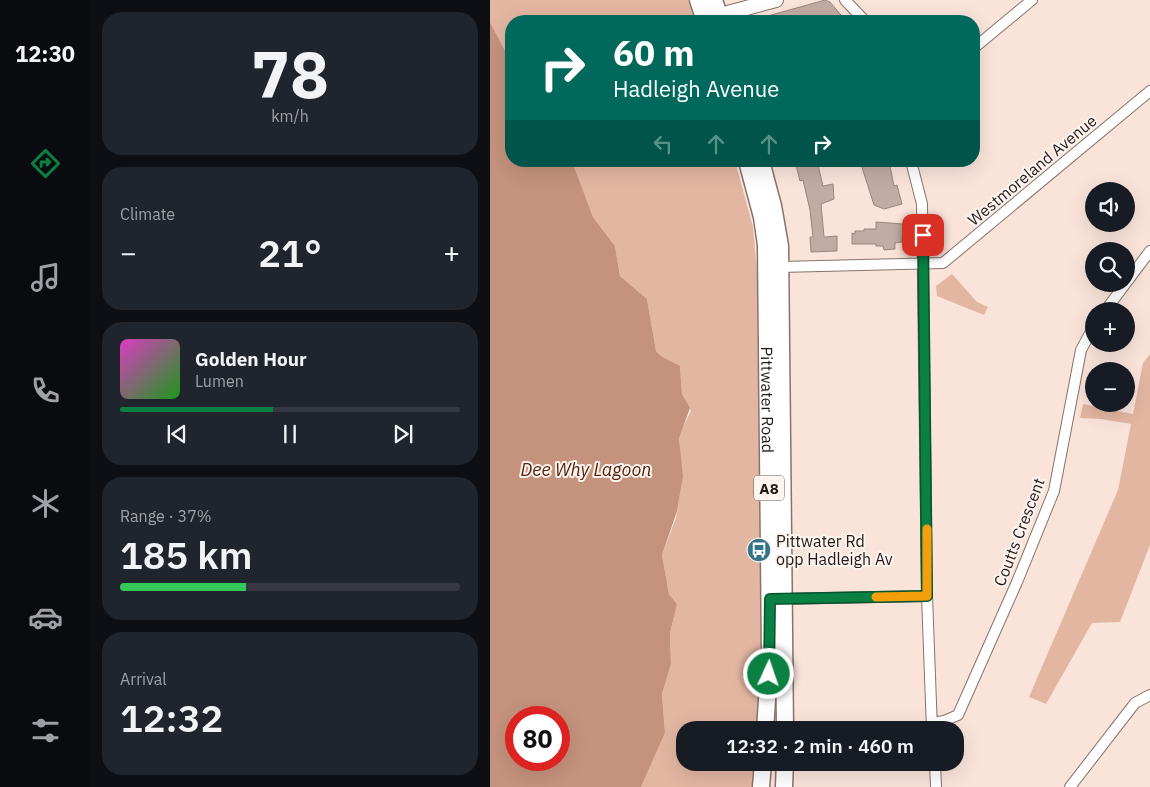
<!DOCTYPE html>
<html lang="en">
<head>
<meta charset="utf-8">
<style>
	:root { --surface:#171b24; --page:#20242c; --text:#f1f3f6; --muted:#9ea1a6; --line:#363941; --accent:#0b8043 }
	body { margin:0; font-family:"IBM Plex Sans",sans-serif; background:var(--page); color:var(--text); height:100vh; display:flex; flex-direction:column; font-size:19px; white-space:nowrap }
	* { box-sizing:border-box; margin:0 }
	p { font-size:16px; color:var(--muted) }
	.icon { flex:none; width:28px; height:28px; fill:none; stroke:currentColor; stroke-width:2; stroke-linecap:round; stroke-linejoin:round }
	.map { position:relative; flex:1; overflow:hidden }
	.sheet { display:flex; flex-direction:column; gap:12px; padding:12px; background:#0d0f14; width:400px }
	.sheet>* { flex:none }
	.top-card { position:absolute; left:15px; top:15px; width:475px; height:152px; border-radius:20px; box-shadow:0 5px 20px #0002; background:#00695c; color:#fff; overflow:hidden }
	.fabs { position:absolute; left:595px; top:182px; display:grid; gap:10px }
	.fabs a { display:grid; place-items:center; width:50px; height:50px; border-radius:50%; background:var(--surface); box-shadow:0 5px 20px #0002; font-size:25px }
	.speed { position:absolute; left:15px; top:706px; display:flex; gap:10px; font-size:25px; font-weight:700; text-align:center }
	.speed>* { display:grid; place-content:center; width:65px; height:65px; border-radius:50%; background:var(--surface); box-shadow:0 5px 20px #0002; line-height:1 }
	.speed .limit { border:8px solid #d22; background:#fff; color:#111 }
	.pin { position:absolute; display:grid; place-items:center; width:42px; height:42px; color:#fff; margin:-21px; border-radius:10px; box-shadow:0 2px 8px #0006 }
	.me { position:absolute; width:55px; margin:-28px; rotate:3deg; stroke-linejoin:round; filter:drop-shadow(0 0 4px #0008) }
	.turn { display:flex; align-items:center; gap:18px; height:105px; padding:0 25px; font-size:22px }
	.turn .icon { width:65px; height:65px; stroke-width:2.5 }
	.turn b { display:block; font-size:35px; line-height:42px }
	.lanes { display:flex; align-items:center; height:48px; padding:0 25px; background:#0003; justify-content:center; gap:25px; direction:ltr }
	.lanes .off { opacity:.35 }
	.big { font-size:38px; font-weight:600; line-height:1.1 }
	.sheet .widget { flex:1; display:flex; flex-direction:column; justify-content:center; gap:8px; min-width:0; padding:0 18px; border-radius:20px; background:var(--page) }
	.sheet .dial { align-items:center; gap:0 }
	.dial b { font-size:65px; line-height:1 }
	.song { display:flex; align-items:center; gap:15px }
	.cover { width:60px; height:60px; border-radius:8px; background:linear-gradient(135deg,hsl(310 70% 55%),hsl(120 70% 35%)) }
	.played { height:5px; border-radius:2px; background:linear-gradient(90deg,var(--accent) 45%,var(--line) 45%) }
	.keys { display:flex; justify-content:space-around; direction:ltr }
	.heat { display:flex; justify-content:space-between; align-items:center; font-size:28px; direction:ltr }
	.charge { height:8px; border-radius:4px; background:linear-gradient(90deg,#34c759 37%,var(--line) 0) }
	.trip { position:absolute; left:186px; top:721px; width:288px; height:50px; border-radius:20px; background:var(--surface); box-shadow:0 5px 20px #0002; font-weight:600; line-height:50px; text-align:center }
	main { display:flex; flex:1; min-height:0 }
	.dock { display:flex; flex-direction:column; width:90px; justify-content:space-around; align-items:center; background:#090b0e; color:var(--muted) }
	.dock .icon { width:35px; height:35px }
	.dock .active { color:var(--accent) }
	.dock b { font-size:22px; color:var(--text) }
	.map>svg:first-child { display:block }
	.green { fill:#e3b6a2 }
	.water { fill:#c5937d; fill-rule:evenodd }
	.building { fill:#c1aca3; stroke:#9a867d }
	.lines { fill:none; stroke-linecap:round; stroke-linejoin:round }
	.minor-casing { stroke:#87736b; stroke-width:12 }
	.secondary-casing { stroke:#87736b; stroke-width:16 }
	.trunk-casing { stroke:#87736b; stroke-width:19 }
	.minor { stroke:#fff; stroke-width:10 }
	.secondary { stroke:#fff; stroke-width:14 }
	.trunk { stroke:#fff; stroke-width:16 }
	.route-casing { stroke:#07532c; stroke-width:12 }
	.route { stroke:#0b8043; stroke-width:9 }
	.slow { stroke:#f59e0b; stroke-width:9 }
	.labels { text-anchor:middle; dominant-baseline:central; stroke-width:4; stroke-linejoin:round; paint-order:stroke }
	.shield { fill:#fdf4f0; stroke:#635b57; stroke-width:1 }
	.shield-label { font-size:15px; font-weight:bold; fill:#211915 }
	.street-label { font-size:16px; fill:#211915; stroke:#fdf4f0 }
	.poi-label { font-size:16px; fill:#211915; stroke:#fdf4f0; text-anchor:start }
	.water-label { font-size:18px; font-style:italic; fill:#54240c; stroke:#fdf4f0 }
</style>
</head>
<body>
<main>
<nav class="dock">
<b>12:30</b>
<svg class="icon active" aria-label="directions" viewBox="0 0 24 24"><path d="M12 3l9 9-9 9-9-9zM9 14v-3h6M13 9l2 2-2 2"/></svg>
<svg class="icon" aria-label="music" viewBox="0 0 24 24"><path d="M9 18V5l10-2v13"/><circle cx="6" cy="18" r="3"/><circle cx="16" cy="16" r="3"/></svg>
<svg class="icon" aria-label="phone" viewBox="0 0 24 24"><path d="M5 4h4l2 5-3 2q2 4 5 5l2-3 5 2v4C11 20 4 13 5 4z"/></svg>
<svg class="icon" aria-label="climate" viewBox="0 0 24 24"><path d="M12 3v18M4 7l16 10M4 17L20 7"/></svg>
<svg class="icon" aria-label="car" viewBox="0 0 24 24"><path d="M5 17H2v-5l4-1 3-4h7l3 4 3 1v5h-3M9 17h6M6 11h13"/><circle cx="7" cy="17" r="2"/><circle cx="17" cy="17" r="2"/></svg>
<svg class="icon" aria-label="filters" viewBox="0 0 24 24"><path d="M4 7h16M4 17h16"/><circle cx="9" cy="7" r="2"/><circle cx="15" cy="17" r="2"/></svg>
</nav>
<section class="sheet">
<div class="widget dial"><b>78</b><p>km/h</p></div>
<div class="widget"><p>Climate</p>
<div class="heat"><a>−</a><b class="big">21°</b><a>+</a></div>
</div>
<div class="widget">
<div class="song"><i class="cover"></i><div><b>Golden Hour</b><p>Lumen</p></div></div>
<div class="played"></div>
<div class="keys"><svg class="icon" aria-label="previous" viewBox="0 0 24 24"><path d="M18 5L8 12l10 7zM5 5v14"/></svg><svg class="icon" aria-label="pause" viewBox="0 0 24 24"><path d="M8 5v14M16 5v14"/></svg><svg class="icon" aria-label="next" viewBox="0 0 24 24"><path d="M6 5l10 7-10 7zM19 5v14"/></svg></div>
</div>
<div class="widget"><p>Range · 37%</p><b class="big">185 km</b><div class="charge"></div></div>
<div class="widget"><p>Arrival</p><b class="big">12:32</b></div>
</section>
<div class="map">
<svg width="660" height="787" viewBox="0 0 660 787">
	<rect width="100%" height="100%" fill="#fae4da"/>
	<g class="green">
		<polygon points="0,0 198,0 205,21 21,21 21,62 0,22"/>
		<polygon points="82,161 245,161 263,227 267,271 271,656 266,730 195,730 195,762 264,763 263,787 151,787 175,733 172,694 181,664 180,633 187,604 179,594 172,555 186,518 192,481 189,435 201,411 192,394 190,366 171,356 166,351 157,299 130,276 125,246 103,217"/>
		<polygon points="462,274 487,302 498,307 494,315 447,296 446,286"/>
		<polygon points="660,354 660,545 630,622 602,623 556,704 539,697 628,490 641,424 611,419 590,418 593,404 643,414 653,363"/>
	</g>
	<path class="water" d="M0,22L21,62V161H82L103,217L125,246L130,276L157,299L166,351L171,356L190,366L192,394L200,408L189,438L193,477L187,511L172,555L179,594L187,604L180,633L181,664L172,694L175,733L151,787H0ZM26,718H69V760H26Z"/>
	<g class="building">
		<polygon points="335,0 340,2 356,21 268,21 267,19"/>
		<polygon points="305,161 327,161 333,186 343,184 344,199 331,204 334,237 347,236 347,251 321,252 320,237 323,237 320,210 313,180 310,181"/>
		<polygon points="370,161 399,161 404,186 407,185 412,204 394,209 384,205"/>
		<polygon points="386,222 413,224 412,242 405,243 405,249 394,250 393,246 386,246 386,244 362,244 362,233 365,234 365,231 374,231 374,229 386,229"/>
	</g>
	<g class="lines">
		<g class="minor-casing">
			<g id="minor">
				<polyline points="355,0 375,21"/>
				<polyline points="484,48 542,0"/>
				<polyline points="421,161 432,204 437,596 442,730"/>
				<polyline points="290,267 453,263 660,91"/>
				<polyline points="615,311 660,251"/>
				<polyline points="289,599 437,596"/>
				<polyline points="442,723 454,721 468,715 527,582 564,491 591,350 604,326"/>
				<polyline points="445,762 446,787"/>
				<polyline points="580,787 645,703 660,695"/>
			</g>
		</g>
		<g class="secondary-casing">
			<polyline id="secondary" points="219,18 286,0"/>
		</g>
		<g class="trunk-casing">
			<g id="trunk">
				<polyline points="208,0 215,21"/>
				<polyline points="224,0 231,21"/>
				<path id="s1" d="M257,161L272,217L276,245L280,655L275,730"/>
				<polyline points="271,161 283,206 290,246 295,730"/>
				<polyline points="271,787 273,762"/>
				<polyline points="294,787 295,762"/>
			</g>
		</g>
		<use href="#minor" class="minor"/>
		<use href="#secondary" class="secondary"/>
		<use href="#trunk" class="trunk"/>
	</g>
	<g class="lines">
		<g class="route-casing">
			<polyline id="route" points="279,674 280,599 437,596 433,235"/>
		</g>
		<use href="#route" class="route"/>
		<polyline class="slow" points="386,597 437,596 437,529"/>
	</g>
	<defs>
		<g id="bus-disc" transform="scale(1.25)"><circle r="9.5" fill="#337487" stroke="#fdf4f0"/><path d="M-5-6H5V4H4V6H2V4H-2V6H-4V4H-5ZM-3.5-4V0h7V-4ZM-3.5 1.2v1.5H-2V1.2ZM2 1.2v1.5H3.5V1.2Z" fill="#fff"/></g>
	</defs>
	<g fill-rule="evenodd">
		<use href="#bus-disc" x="269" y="550"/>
	</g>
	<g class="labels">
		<rect class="shield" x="264" y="475.5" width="30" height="25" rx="4"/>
		<g class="shield-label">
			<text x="279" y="488">A8</text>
		</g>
		<g class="street-label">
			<text transform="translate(542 170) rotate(-40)">Westmoreland Avenue</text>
			<text stroke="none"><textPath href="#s1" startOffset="241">Pittwater Road</textPath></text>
			<text transform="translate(529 532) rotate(-69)">Coutts Crescent</text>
		</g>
		<g class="poi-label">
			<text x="286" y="541">Pittwater Rd<tspan x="286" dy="18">opp Hadleigh Av</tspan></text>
		</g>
		<g class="water-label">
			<text x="96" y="469">Dee Why Lagoon</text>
		</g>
	</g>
</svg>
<div class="fabs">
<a><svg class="icon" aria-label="sound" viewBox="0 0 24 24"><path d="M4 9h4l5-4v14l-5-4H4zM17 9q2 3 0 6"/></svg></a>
<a><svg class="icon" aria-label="search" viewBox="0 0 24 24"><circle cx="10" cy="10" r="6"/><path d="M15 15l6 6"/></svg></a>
<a>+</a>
<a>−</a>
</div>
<div class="speed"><div class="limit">80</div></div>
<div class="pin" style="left:433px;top:235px;background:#d93025"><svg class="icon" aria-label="arrive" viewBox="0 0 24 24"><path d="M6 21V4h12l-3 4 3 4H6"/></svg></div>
<svg class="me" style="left:279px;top:674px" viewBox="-20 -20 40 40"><circle r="17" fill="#0b8043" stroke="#fff" stroke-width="3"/><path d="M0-11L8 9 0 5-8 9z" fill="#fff"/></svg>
<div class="trip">12:32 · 2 min · 460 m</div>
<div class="top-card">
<div class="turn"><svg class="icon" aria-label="right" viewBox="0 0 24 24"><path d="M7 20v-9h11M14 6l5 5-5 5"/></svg><div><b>60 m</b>Hadleigh Avenue</div></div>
<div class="lanes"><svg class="icon off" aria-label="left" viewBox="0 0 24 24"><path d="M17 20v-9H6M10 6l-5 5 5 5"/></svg><svg class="icon off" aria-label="ahead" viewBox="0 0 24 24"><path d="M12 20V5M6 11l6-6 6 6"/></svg><svg class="icon off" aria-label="ahead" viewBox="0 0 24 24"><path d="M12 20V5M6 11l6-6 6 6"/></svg><svg class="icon" aria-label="right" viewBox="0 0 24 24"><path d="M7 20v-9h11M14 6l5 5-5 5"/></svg></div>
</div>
</div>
</main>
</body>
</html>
